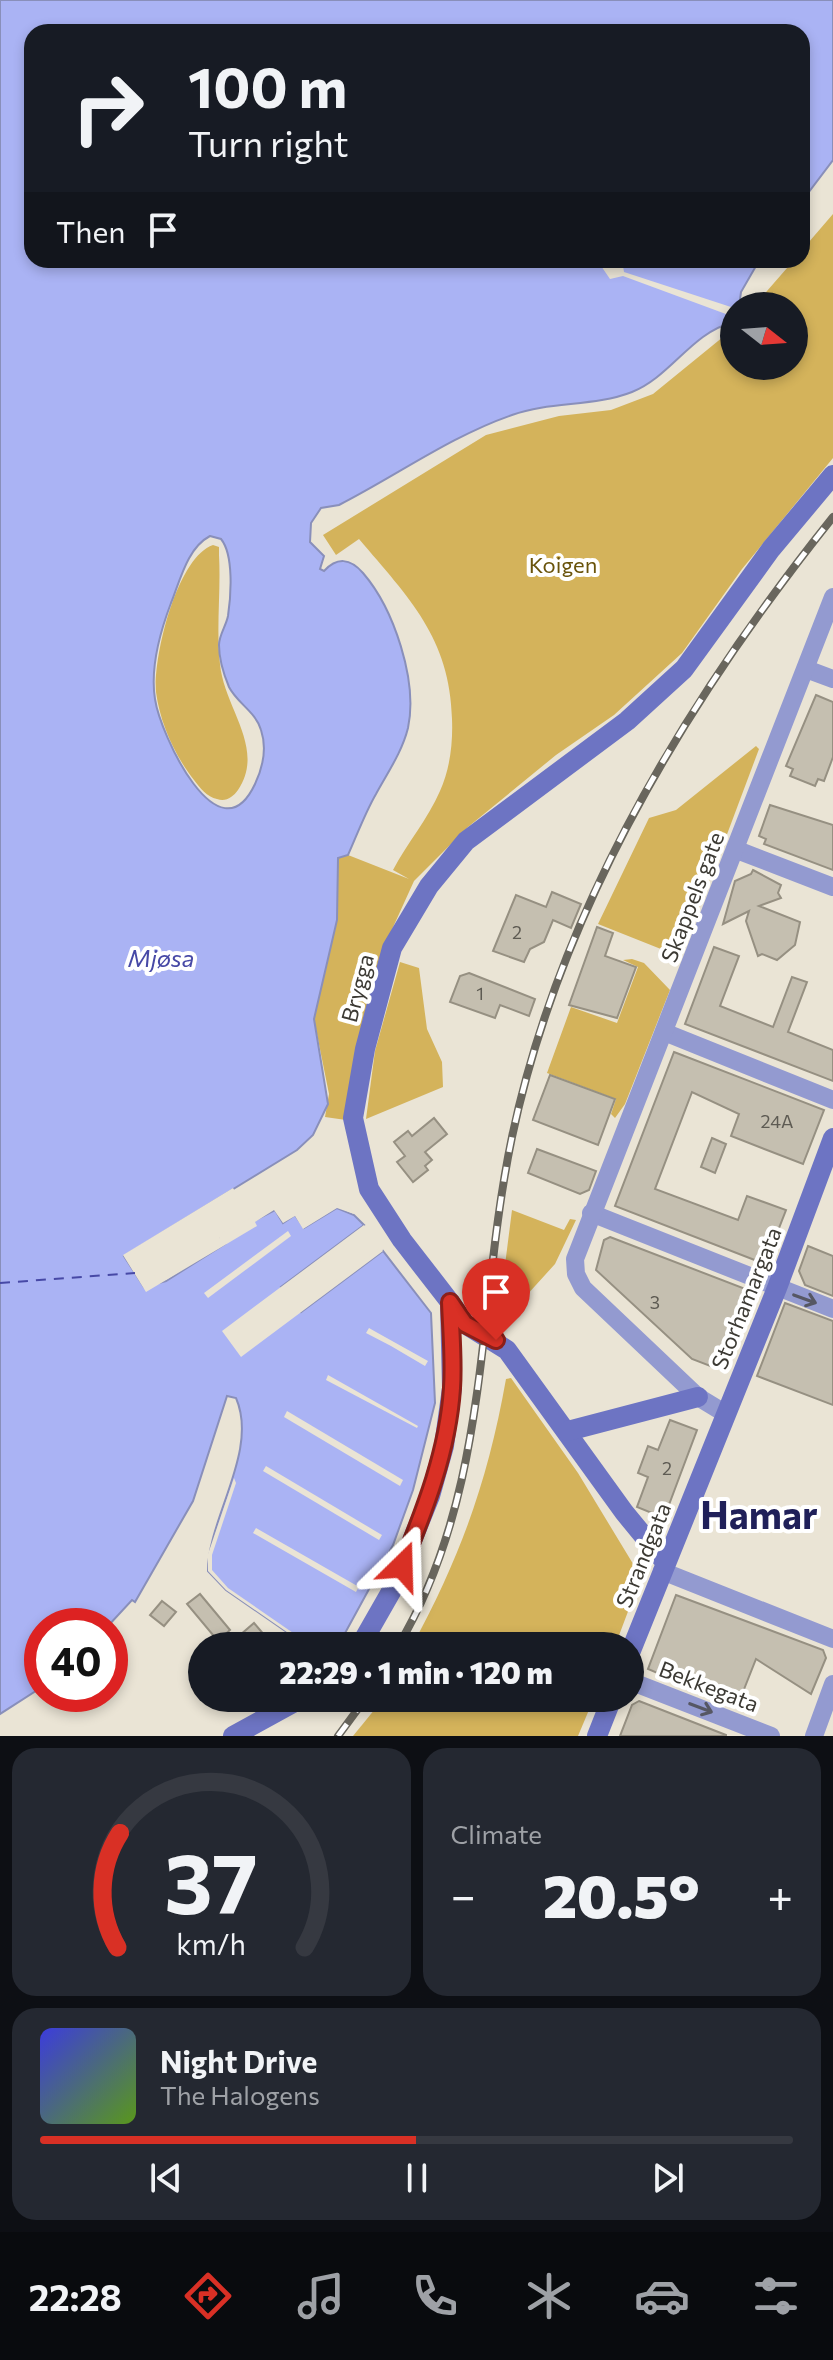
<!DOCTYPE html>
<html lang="en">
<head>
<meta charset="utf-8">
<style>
	:root { --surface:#171b24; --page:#242831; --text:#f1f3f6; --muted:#9ea1a6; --line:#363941; --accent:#d93025 }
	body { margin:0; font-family:Commissioner,sans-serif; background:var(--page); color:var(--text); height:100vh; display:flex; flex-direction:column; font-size:30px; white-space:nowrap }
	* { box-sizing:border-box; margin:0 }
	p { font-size:26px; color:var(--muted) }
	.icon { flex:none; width:44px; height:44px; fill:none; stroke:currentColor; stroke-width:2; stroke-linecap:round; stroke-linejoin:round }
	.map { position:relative; height:1736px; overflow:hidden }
	.sheet { display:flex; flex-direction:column; gap:12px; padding:12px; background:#0d0f14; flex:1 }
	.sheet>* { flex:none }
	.hud { position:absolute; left:24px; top:24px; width:786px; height:244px; border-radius:24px; box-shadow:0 4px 12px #0003; background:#171b24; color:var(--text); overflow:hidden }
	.needle { width:52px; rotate:107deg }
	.controls { position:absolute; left:720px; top:292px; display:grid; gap:16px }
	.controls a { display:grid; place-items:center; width:88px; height:88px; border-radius:50%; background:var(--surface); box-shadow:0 4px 12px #0003; font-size:40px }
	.speed { position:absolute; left:24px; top:1608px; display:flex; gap:16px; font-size:40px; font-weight:700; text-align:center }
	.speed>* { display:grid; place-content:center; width:104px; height:104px; border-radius:50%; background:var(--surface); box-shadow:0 4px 12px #0003; line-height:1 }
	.speed .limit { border:12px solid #d22; background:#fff; color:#111 }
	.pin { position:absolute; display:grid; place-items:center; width:68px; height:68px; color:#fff; margin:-82px -34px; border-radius:50% 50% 50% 0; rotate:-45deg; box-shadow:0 0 8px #0007 }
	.pin .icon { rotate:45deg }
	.me { position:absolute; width:88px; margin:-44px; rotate:22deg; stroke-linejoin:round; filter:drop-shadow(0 0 6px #0008) }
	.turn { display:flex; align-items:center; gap:28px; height:168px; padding:0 32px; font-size:36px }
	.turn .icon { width:104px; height:104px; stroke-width:2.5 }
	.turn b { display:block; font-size:56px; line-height:68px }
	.then { display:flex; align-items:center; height:76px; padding:0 32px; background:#0003; gap:16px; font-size:30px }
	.big { font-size:60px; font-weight:800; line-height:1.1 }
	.sheet .widget { flex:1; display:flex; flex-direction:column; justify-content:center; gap:12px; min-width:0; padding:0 28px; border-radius:24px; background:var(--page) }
	.sheet .dial { align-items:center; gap:0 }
	.dial svg { height:208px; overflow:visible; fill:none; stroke:var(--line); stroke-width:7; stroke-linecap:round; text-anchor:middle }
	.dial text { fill:var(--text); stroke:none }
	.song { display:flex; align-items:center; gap:24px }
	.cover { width:96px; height:96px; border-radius:12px; background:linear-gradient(135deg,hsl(240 70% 55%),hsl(90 70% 35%)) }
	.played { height:8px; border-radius:4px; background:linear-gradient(90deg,var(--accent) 50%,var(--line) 50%) }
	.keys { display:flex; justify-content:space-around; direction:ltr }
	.heat { display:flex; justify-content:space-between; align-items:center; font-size:44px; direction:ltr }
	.sheet .tiles { flex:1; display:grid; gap:12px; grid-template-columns:1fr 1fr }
	.widget:last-child { grid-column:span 2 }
	.trip { position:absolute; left:188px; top:1632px; width:456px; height:80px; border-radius:40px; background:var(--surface); box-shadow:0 4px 12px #0003; font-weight:800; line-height:80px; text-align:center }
	.dock { display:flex; height:128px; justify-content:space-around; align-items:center; background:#090b0e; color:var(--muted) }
	.dock .icon { width:56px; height:56px }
	.dock .selected { color:var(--accent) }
	.dock b { font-size:36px; color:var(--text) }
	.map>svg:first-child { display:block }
	.green { fill:#d4b35b }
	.water { fill:#aab3f4; stroke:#898fba; stroke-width:2; fill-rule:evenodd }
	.pier { fill:#eae4d5 }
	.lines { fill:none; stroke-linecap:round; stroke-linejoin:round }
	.ferry { stroke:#4749a6; stroke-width:2; stroke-dasharray:10 8; stroke-linecap:butt }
	.building { fill:#c5bfb0; stroke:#969082; stroke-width:2 }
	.street { stroke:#939ad0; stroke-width:18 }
	.secondary { stroke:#6d74c3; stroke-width:20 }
	.rail-casing { stroke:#69665d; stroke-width:8 }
	.rail { stroke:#fff; stroke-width:5; stroke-dasharray:15; stroke-linecap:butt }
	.oneway { stroke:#565763 }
	.route-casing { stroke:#8d1f18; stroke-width:20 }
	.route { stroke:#d93025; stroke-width:14 }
	.labels { text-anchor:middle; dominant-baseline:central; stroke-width:8; stroke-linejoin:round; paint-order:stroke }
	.number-label { font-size:18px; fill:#5e5b53 }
	.park-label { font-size:22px; fill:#69530b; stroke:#fff }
	.street-label { font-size:22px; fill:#3c3a34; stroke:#fff }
	.water-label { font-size:24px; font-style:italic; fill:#4749a6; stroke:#fff }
	.town-label { font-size:38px; font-weight:bold; fill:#202059; stroke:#fff }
</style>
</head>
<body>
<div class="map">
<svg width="833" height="1736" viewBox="0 0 833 1736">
	<rect width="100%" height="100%" fill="#eae4d5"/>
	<g class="green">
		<path d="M833,214V458L742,569L682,653L614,715L556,755L468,827L414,881L384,947L346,1120L325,1117L329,1094L314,1019L338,858L348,855L409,879L393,870C407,843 428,819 440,791C450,769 453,743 452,719C450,638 409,598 359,539L336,555L323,535L486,435L559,416L611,410L653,394L734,328V366H794V306H754L794,260H802V250Z"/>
		<path d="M213,545L219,547V555C221,591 216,627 220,664C224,708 266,748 238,790C233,797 226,802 217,799C207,797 200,788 194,780C175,756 160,723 156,692C153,657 177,557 213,545Z"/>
		<polygon points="756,746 759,749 681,957 598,924 649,818 676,810"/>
		<polygon points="632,959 644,963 670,990 625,1104 615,1118 611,1114 616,1099 547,1073 571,1007 617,1023 638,967 623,960"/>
		<polygon points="400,962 419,968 427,1029 442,1062 443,1087 366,1119 375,1051"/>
		<polygon points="512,1210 564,1230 570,1219 576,1220 555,1264 497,1328"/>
		<path d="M511,1378L578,1473L641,1577L615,1646H412C461,1556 488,1480 506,1379Z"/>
		<polygon points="384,1698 594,1698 578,1736 353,1736"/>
	</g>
	<path class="water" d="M0,0H833V160L802,201V32H32V260H756V266L741,292L739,306H734L731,323C692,333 670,377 632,392C594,407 551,401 512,415C451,436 396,476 339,505L321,508L311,523L310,542L324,556L320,569L324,571C337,557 350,558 363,573C394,609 418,681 408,728C402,752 388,772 376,794C365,813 357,835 348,855L338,858L337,920L314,1019L328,1104L313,1135L297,1150L124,1256L144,1287L166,1281L225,1244L221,1238L275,1210L283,1223L295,1215L304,1228L337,1208L354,1215L364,1225L281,1287L301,1312L383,1251L431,1313L435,1403L413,1490L393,1545L338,1646H307L226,1590L208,1571C208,1518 259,1451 236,1398L227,1396L193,1501L135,1602L132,1600L108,1626H42V1687L0,1714ZM210,536L221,539C234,555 231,596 228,616C226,626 219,635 219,645C219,659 224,675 229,687C237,703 256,712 261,730C267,748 263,767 255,784C219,861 160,734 155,699C150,668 160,632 171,603C180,581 187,548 210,536Z"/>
	<g class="pier">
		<polygon points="622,260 624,272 734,308 734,317 623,276 610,279 597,260"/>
		<polygon points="233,1188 236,1193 129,1257 145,1282 161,1272 167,1276 220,1243 219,1234 274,1206 284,1217 297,1212 304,1223 336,1204 350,1207 354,1214 337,1208 303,1229 295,1216 283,1223 274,1210 255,1222 257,1226 146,1292 123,1255"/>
		<polygon points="364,1225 366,1228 287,1287 301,1307 380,1247 383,1251 241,1357 222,1331"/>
		<polygon points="288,1231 291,1236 208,1298 204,1293"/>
		<polygon points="369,1328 376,1332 428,1361 425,1366 391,1346 366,1333"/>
		<polygon points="328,1375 418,1426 417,1428 326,1380"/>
		<polygon points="287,1411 403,1480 400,1486 284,1417"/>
		<polygon points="266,1466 382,1535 379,1540 263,1471"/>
		<polygon points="234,1478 236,1483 212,1555 212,1570 228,1588 312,1646 307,1646 226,1590 208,1571 208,1554"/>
		<polygon points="256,1528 359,1587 357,1590 356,1592 253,1533"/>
	</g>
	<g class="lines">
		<polyline class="ferry" points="0,1283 135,1273"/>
	</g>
	<g class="building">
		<polygon points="816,695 833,702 833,757 824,781 818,779 815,786 790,776 793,769 786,766"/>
		<polygon points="770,805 833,825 833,870 764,844 766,839 759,836"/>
		<polygon points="753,870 781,885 778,893 781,898 759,906 800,922 795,945 777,960 762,954 758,956 746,921 749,911 723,924 735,881 751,874"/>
		<polygon points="552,892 581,904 571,928 553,920 544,942 530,949 524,962 493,951 516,895 546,907"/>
		<polygon points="597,927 613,933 605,956 636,967 617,1018 569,1005"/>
		<polygon points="714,947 739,956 720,1006 773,1027 792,977 807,982 788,1032 833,1050 833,1081 685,1024"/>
		<polygon points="469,973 535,999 529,1016 500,1005 495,1018 450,1002 460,976"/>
		<polygon points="674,1052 824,1110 803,1164 731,1136 739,1114 692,1092 655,1189 738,1220 747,1196 786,1210 765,1264 615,1206"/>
		<polygon points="550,1075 615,1099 598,1145 533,1120"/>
		<polygon points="434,1118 447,1134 425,1152 432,1160 425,1166 428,1170 413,1182 397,1162 405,1156 394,1142 408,1131 412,1136"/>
		<polygon points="712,1138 726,1144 715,1173 701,1167"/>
		<polygon points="537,1149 596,1171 589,1190 580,1194 528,1173"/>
		<polygon points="610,1237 748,1290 752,1299 726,1365 718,1369 692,1359 596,1270 604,1240"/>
		<polygon points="808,1246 833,1256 833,1296 805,1285 799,1271"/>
		<polygon points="785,1303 833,1321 833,1405 757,1376"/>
		<polygon points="670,1420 697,1430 664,1518 637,1507 648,1477 638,1473 648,1446 658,1450"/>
		<polygon points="200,1594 230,1630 218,1641 187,1604"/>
		<polygon points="676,1595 823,1650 826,1658 811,1694 756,1659 737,1707 648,1669"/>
		<polygon points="162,1601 176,1612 164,1626 150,1615"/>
		<polygon points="254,1623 265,1636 253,1646 247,1646 239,1636"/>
		<polygon points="639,1701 726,1735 726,1736 620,1736 632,1705"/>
	</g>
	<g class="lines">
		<g class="street">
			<polyline points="806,669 833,679"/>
			<polyline points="737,850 833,887"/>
			<polyline points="664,1032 833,1100"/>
			<polyline points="591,1213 833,1309"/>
			<polyline points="726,1414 698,1397 583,1288 576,1274 575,1259 833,597"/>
			<polyline points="662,1571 833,1639"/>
			<polyline points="630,1681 771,1736"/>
			<polyline points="814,1736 833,1684"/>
		</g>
		<g class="secondary">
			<polyline points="450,1302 465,1324 507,1350 624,1512 665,1562"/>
			<polyline points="568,1431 698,1397"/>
			<polyline points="360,1646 392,1590 430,1496 444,1446 452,1388 450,1302 402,1240 369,1189 353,1118 365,1049 392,948 429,886 466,841 627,721 684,669 771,549 833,475"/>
			<polyline points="630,1653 777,1288 833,1138"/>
			<polyline points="233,1736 302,1698"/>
			<polyline points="597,1736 612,1698"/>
		</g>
		<g class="rail-casing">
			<g id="rail">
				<path d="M398,1646C491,1491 476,1308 512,1137C560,908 688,698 833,517"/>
				<polyline points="338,1736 366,1698"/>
			</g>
		</g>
		<use href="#rail" class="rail"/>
	</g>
	<defs><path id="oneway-shaft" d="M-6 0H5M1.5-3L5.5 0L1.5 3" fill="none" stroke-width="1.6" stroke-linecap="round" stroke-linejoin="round" transform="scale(2)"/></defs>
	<g class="oneway">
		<use href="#oneway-shaft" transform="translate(805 1299) rotate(20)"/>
		<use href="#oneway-shaft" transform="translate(701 1708) rotate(21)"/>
	</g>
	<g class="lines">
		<g class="route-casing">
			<path id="route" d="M402,1566C425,1509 448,1451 452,1388C454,1360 451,1330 450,1302L465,1324L496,1340"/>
		</g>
		<use href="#route" class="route"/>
	</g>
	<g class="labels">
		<g class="number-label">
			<text x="517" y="932">2</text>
			<text x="480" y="993">1</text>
			<text x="777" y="1121">24A</text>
			<text x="655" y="1302">3</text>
			<text x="667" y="1468">2</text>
		</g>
		<g class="park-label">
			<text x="563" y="564">Koigen</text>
		</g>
		<g class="street-label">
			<text transform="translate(692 897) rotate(-69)">Skappels gate</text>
			<text transform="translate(357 988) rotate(-75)">Brygga</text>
			<text transform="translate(746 1298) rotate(-68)">Storhamargata</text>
			<text transform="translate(643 1555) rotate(-68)">Strandgata</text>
			<text transform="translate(709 1686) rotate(21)">Bekkegata</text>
		</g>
		<g class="water-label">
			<text x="161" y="957">Mjøsa</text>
		</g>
		<g class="town-label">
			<text x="759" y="1513">Hamar</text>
		</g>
	</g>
</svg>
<div class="controls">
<a><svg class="needle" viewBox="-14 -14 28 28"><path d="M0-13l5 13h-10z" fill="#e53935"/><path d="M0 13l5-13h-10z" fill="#9ea1a6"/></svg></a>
</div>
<div class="speed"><div class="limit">40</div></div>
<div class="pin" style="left:496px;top:1340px;background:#d93025"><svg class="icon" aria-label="arrive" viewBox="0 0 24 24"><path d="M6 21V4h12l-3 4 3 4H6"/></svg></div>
<svg class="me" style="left:402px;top:1566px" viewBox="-20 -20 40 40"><path d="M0-17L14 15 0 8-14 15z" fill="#d93025" stroke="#fff" stroke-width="4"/></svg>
<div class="trip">22:29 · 1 min · 120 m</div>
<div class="hud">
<div class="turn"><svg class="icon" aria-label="right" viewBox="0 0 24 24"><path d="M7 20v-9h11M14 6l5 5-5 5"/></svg><div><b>100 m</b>Turn right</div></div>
<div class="then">Then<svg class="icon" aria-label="arrive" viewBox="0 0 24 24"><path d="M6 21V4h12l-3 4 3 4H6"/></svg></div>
</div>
</div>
<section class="sheet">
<div class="tiles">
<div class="widget dial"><svg viewBox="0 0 100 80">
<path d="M14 69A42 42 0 1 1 86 69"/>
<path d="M14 69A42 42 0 0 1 15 25" stroke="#d93025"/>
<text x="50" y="56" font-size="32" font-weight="700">37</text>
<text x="50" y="72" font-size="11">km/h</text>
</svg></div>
<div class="widget"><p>Climate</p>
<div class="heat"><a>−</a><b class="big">20.5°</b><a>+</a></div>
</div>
<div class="widget">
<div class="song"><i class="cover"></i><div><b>Night Drive</b><p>The Halogens</p></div></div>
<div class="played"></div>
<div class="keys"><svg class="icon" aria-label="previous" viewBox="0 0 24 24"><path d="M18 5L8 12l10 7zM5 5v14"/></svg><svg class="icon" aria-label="pause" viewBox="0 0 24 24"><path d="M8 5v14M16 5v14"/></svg><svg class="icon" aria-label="next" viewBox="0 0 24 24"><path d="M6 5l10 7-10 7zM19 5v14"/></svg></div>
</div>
</div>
</section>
<nav class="dock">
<b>22:28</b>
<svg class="icon selected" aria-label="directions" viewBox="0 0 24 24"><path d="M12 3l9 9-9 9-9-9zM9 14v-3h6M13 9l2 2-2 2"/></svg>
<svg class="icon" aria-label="music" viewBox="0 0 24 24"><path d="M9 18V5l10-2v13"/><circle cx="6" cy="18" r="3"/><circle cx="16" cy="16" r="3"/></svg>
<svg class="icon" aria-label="phone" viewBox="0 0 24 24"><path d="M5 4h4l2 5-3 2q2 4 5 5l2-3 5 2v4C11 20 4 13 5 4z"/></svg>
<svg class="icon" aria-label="climate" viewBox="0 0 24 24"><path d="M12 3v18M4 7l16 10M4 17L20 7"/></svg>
<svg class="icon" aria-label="car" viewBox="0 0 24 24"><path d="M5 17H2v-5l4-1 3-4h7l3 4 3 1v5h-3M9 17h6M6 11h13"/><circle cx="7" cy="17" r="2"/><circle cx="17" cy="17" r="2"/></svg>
<svg class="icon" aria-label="filters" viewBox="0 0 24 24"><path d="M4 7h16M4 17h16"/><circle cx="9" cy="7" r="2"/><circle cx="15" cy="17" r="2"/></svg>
</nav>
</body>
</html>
